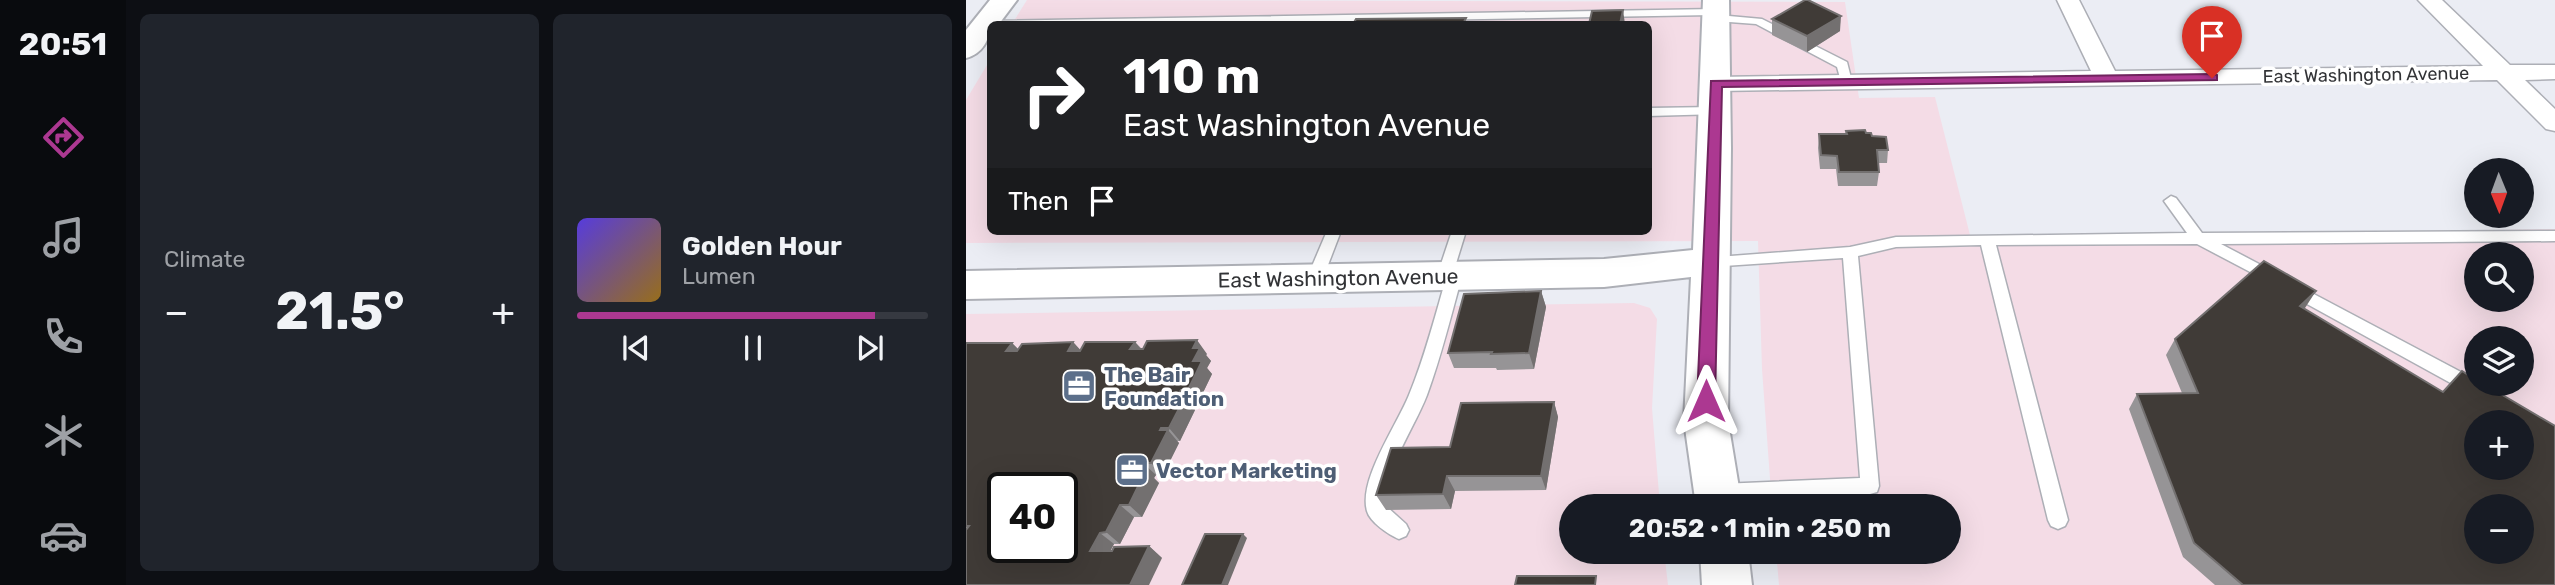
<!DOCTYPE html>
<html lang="en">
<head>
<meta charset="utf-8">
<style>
	:root { --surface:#171b24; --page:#20242c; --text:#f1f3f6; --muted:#9ea1a6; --line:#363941; --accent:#ac3891 }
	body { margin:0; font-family:Rubik,sans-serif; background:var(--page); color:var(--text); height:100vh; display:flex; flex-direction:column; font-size:26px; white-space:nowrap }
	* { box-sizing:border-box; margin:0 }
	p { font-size:23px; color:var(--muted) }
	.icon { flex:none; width:38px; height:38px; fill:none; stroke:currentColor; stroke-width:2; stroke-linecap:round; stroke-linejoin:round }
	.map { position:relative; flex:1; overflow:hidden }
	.sheet { display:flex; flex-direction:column; gap:14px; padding:14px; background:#0d0f14; width:840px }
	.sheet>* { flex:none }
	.hud { position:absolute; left:21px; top:21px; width:665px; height:214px; border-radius:10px; box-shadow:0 7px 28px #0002; background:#202124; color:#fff; overflow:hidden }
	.needle { width:46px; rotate:179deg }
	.controls { position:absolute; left:1498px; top:158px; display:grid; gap:14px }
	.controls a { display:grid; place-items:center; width:70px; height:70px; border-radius:50%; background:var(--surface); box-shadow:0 7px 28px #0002; font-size:35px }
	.speed { position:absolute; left:21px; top:472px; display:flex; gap:14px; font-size:35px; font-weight:700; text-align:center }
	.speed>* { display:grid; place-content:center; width:91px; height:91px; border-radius:50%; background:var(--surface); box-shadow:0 7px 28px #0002; line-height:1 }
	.speed .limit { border:4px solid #111; border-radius:10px; background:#fff; color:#111 }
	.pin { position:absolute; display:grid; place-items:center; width:60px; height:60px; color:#fff; margin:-72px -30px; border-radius:50% 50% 50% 0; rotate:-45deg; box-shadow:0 0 7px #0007 }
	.pin .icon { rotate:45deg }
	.me { position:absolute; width:77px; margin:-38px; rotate:0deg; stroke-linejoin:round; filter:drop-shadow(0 0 5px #0008) }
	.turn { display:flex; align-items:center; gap:24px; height:147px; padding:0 21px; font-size:32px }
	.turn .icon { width:91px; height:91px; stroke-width:2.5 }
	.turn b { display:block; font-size:49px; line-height:60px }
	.then { display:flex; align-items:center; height:66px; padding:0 21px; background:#0003; gap:14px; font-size:26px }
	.big { font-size:52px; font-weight:700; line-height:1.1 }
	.sheet .card { flex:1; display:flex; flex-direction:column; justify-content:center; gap:10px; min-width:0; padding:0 24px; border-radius:10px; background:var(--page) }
	.song { display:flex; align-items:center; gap:21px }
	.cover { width:84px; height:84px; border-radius:10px; background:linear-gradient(135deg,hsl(250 70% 55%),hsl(40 70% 35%)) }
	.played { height:7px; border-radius:4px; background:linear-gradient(90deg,var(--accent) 85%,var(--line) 85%) }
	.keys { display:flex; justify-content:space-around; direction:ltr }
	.heat { display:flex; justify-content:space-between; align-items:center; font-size:38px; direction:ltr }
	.sheet .tiles { flex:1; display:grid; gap:14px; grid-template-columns:repeat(2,1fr) }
	.trip { position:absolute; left:593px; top:494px; width:402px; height:70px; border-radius:35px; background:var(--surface); box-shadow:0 7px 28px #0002; font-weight:700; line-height:70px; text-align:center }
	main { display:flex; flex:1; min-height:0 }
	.tabs { display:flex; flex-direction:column; width:126px; justify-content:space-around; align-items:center; background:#090b0e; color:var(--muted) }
	.tabs .icon { width:49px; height:49px }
	.tabs .on { color:var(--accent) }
	.tabs b { font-size:32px; color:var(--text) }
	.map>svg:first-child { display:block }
	.commercial { fill:#f4dce6; fill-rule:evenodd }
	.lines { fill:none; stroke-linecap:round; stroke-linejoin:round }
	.lane-casing { stroke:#adafb6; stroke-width:3 }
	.street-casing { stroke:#adafb6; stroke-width:3 }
	.secondary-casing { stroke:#adafb6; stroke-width:4 }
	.primary-casing { stroke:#adafb6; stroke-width:4 }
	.lane { fill:#fff; fill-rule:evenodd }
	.street { fill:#fff; fill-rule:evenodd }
	.secondary { fill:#fff; fill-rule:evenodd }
	.primary { fill:#fff; fill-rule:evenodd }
	.wall { fill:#969496 }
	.shaded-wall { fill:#737070 }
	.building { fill:#403b37; stroke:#737070; stroke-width:2; fill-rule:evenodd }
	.route { fill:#ac3891; stroke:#70245e; stroke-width:2 }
	.labels { text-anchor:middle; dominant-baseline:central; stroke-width:7; stroke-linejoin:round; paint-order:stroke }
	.far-street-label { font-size:18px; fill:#323336; stroke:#fff }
	.street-label { font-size:21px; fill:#323336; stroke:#fff }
	.service-label { font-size:21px; font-weight:bold; fill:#4e5e75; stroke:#fff; text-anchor:start }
</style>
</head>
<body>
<main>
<nav class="tabs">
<b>20:51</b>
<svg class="icon on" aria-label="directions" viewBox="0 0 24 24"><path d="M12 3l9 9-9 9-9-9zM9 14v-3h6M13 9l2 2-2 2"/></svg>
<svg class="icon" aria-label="music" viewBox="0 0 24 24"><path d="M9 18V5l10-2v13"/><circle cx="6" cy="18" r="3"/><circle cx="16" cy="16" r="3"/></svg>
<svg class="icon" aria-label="phone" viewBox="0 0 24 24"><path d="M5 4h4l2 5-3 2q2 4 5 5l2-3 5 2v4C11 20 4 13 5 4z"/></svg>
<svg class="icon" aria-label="climate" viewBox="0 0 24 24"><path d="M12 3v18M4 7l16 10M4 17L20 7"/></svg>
<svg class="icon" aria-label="car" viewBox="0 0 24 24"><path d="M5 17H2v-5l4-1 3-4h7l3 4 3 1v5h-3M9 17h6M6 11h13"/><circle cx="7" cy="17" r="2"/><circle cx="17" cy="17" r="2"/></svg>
</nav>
<section class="sheet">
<div class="tiles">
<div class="card"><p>Climate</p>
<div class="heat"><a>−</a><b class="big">21.5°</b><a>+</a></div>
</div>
<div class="card">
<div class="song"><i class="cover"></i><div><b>Golden Hour</b><p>Lumen</p></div></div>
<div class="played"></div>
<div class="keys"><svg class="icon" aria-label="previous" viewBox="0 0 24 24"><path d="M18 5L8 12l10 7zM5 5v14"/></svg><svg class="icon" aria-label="pause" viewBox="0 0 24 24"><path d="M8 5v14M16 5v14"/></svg><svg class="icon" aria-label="next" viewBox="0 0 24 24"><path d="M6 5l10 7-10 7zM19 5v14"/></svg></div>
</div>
</div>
</section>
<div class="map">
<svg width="1589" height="585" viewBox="0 0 1589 585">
	<rect width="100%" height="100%" fill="#ebedf4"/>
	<g class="commercial">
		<path d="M61,0L879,2L893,98L969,97L1005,239L1589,229V585H813L810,551H984V506H806L796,369L792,241L0,243V100L24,60V231H682V24H46ZM1510,254H1556V299H1510ZM1510,338H1556V383H1510ZM1510,422H1556V467H1510ZM1510,506H1556V551H1510Z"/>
		<path d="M668,303L684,308L691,319L686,408L694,506H606V551H698L702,585H0V314ZM37,488H96V548H37Z"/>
	</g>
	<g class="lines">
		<g class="lane-casing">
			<g id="lane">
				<polygon points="750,9 756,12 752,15 796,19 881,62 886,82 884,85 876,85 871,67 790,24 750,21 744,18 746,15 228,24 24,24 24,27 13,24 19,21"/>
				<polygon points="749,107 755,111 754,114 682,116 682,108"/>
				<polygon points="1205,196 1210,198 1236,233 1589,231 1589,241 1255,244 1312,274 1315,278 1312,282 1307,284 1231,244 1030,245 1102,520 1099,526 1092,529 1085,526 1082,520 1015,245 930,247 892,256 913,486 911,492 904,494 754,502 747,499 745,493 747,487 754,484 894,478 877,258 743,267 738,266 735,262 738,258 884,247 930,237 1221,233 1198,201"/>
				<polygon points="361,231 375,231 357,278 349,284 341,278"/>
				<path d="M486,231H500L488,270L496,276C485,316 475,357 461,395C447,431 419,467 420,506L440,524L443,530L440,536L433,539C423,535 404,522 401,511C392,480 431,425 443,395C458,359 468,320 479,282L471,276Z"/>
				<polygon points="1327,283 1510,380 1516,387 1513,392 1507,394 1501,392 1321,293 1319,289"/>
			</g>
		</g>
		<g class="street-casing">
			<polygon id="street" points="1091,0 1113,0 1149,71 1517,66 1452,0 1476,0 1544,65 1589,65 1589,79 1559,80 1589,109 1589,131 1580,129 1531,80 750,91 741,89 738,84 741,79 750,77 1125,71"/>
		</g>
		<g class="secondary-casing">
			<g id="secondary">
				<polygon points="737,0 763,0 765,148 762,421 776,506 730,506 718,421 725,277 638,287 0,299 0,271 638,259 727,250"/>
				<polygon points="734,551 782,551 786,585 736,585"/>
			</g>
		</g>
		<g class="primary-casing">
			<path id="primary" d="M24,0H51L33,24H24C24,40 16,54 0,58V30Z"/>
		</g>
		<use href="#lane" class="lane"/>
		<use href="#street" class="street"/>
		<use href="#secondary" class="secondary"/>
		<use href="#primary" class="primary"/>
	</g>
	<g class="wall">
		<polygon points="806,19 874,31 841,52 806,35"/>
		<polygon points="880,131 900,133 906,136 922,150 921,163 912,163 913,172 911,186 872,186 870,169 854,169 852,148 853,134 879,134"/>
		<polygon points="575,291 580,307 568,369 531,370 530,368 488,368 482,353"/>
		<polygon points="1338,308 1476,392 1496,371 1589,585 1249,585 1217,557 1163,409 1171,394 1216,393 1200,355 1209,339"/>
		<polygon points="107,342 114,350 169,342 176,349 241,354 240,355 245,361 241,368 246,374 232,403 226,403 225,404 229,410 214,441 211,441 213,443 197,475 190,475 188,478 193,483 176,517 168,517 154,544 148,544 144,551 183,546 196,558 0,585 0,343 46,343 52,349"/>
		<polygon points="588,402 592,417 580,490 489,491 485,509 420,510 410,495 484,447"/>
	</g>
	<g class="shaded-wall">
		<polygon points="657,10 659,24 654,24"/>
		<polygon points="875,16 874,31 841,52 841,36"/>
		<polygon points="575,291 580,307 568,369 563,353"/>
		<polygon points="1350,291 1339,308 1323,322 1334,306"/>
		<polygon points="231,340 241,354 240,355 245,361 241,368 246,374 232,403 222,390 227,361 227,348"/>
		<polygon points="107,342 120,356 102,351"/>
		<polygon points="169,342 180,355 164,349"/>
		<polygon points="46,343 59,356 40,351"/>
		<polygon points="215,390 226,403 225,404 229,410 214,441 203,428 211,397"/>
		<polygon points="588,402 592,417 580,490 575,476"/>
		<polygon points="195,428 200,433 202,430 213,443 197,475 185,463"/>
		<polygon points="177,463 190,475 188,478 193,483 176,517 163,505 174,470"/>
		<polygon points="481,476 489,491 485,509 477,494"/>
		<polygon points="154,505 168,517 154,544 140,532"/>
		<polygon points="134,533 148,544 138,563 124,551"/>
		<polygon points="277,534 281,538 262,585 256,585"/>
		<polygon points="183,546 196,558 183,585 164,585"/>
	</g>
	<g class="building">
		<polygon points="839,0 842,0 875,16 841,36 806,19"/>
		<polygon points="657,10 654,24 623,24 626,11"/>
		<polygon points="500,18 497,24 387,24 390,19"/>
		<polygon points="899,130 900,133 905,133 906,136 920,137 922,150 911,150 913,172 873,172 871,156 855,155 853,134 881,134 880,131"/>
		<path d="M1298,261L1350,291L1334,306L1477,392L1496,371L1510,380V383H1516L1589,426V585H1277L1228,543L1171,394L1232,393L1209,339ZM1510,422H1556V467H1510ZM1510,506H1556V551H1510Z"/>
		<polygon points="575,291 563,353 525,354 526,352 482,353 498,294"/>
		<path d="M231,340L227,348H234L227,361H236L222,390H215L211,397H219L203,428H195L194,430H202L185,463H177L174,470H180L163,505H154L140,532L134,533L124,551H146L148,547L183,546L164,585H0V530L3,526H0V343H46L40,351H51L56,344L107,342L102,351H114L119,342H169L164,349H177L181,341ZM37,488H96V548H37Z"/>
		<polygon points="588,402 575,476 481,476 477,494 410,495 425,448 484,447 495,403"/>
		<polygon points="239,534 277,534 256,585 216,585"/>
		<polygon points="551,576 630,576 629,585 549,585"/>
	</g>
	<polygon class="route" points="1246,74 1251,75 1251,80 756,87 749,401 746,406 740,409 734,406 731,401 745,81"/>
	<defs>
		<g id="office-square" transform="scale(1.75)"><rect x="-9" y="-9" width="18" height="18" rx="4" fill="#5c6f8a" stroke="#fff"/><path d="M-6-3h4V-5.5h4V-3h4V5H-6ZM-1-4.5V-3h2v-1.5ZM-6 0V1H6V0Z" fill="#fff"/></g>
	</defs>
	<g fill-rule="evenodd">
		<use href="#office-square" x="113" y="386"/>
		<use href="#office-square" x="166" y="470"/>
	</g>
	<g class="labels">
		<g class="far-street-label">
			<text transform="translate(1400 75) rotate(-1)">East Washington Avenue</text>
		</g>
		<g class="street-label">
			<text transform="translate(372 278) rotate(-1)">East Washington Avenue</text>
		</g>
		<g class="service-label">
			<text x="138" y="374">The Bair<tspan x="138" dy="24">Foundation</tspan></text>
			<text x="190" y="470">Vector Marketing</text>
		</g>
	</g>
</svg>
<div class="controls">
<a><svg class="needle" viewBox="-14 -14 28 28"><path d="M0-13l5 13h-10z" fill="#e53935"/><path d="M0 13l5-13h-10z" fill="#9ea1a6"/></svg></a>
<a><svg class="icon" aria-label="search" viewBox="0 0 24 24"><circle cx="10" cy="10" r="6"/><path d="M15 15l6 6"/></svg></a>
<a><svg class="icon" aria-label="layers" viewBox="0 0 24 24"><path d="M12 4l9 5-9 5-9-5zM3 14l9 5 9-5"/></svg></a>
<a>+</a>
<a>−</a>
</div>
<div class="speed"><div class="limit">40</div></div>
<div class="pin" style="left:1246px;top:78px;background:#d93025"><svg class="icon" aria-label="arrive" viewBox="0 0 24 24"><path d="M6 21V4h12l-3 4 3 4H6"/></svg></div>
<svg class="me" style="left:740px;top:401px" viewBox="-20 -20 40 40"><path d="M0-17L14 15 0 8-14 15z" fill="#ac3891" stroke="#fff" stroke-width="4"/></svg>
<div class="trip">20:52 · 1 min · 250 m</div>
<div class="hud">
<div class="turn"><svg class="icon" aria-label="right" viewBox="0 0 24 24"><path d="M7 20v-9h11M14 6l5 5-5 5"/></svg><div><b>110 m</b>East Washington Avenue</div></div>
<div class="then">Then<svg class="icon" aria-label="arrive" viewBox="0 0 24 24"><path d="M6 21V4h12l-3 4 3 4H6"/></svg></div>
</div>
</div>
</main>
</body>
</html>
